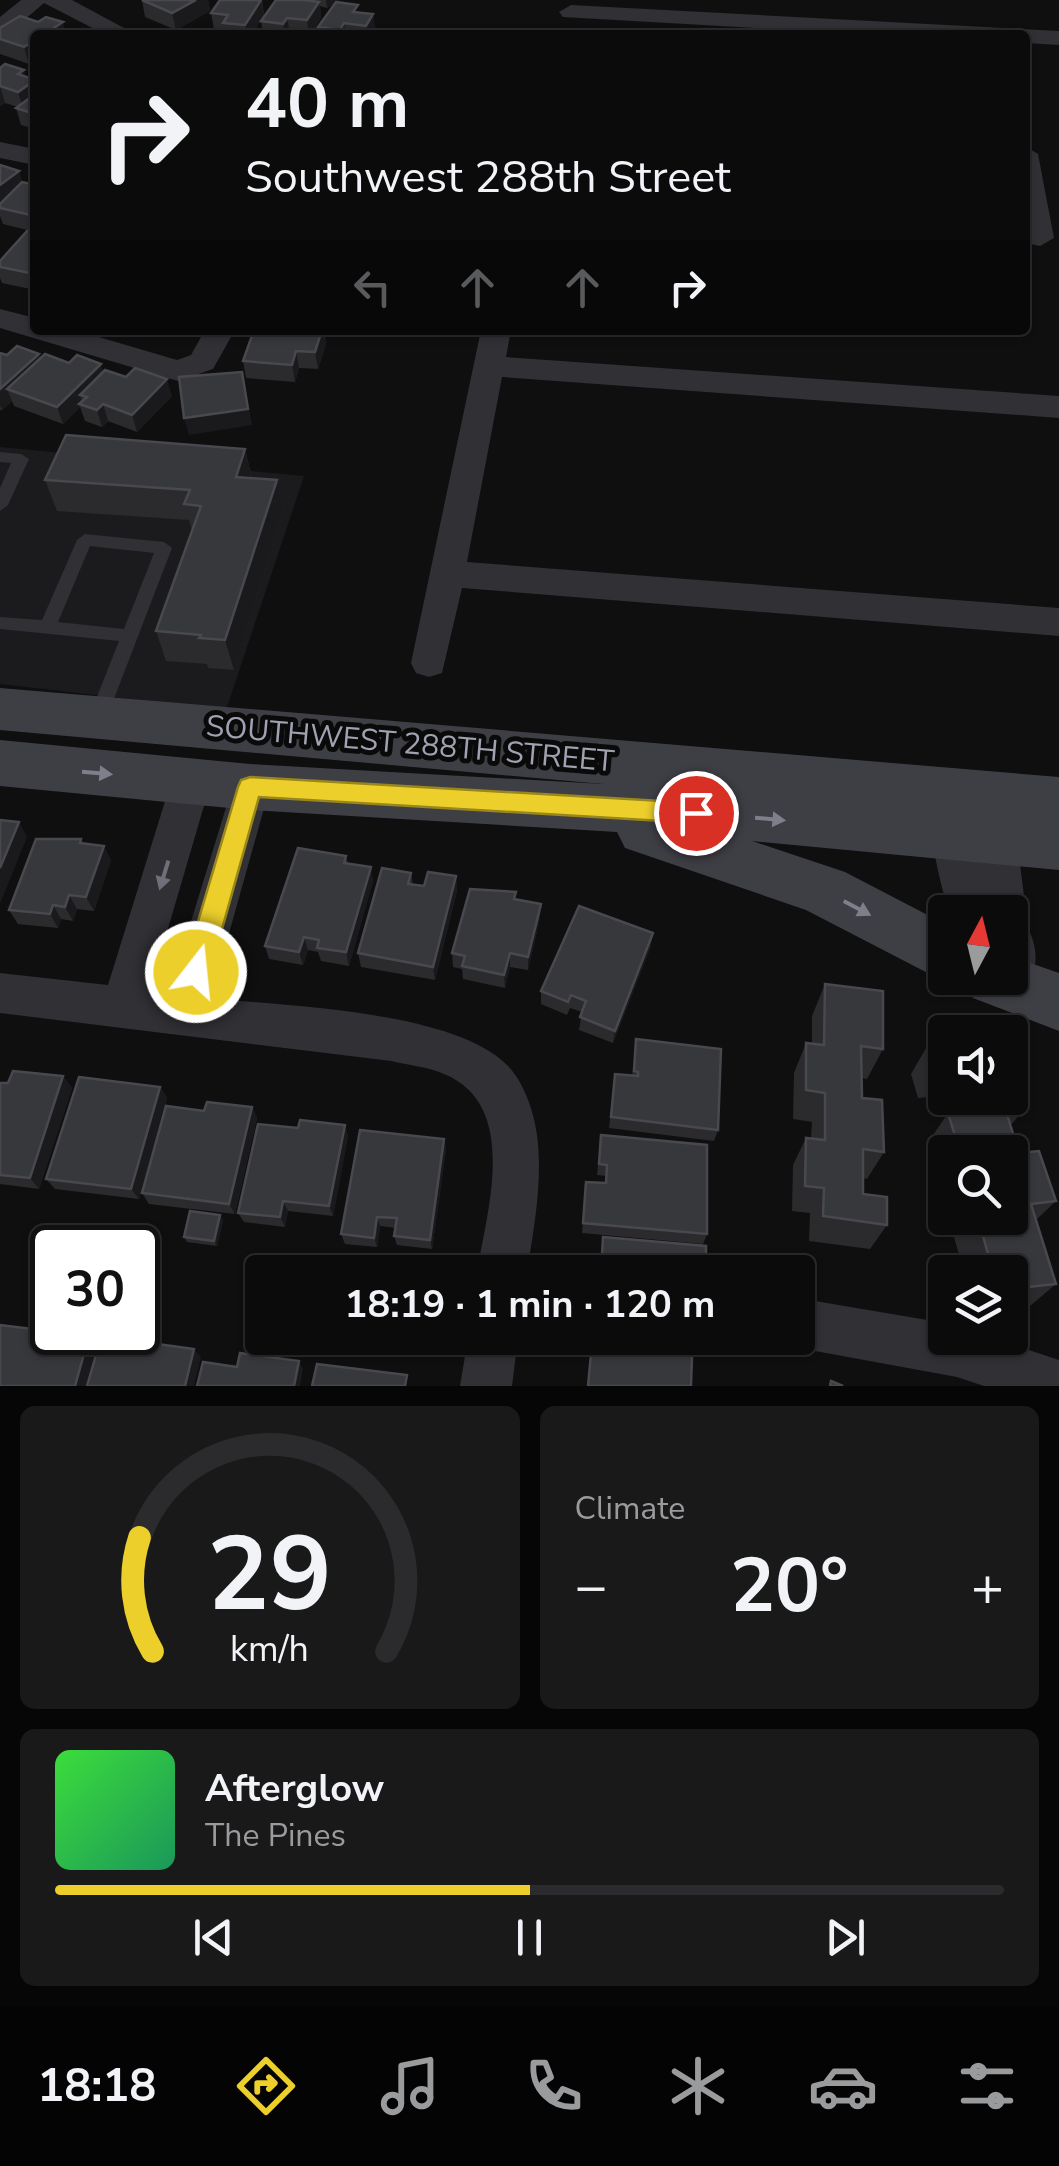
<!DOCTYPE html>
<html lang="en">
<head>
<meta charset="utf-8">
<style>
	:root { --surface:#0b0b0c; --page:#19191a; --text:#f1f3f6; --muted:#9a9b9d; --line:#2b2b2d; --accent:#eccf2b }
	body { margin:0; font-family:"Nunito Sans",sans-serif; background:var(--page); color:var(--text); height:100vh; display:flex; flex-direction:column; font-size:38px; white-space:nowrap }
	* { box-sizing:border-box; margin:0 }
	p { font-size:32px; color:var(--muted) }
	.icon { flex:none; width:55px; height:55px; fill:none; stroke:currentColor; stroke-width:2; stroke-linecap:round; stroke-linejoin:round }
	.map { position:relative; height:1386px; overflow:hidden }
	.side { display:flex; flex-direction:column; gap:20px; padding:20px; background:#060607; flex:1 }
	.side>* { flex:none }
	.top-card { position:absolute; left:30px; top:30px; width:1000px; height:305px; border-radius:10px; box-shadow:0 2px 8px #0004,0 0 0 2px var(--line); background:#0b0b0c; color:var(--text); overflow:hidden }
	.needle { width:65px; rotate:7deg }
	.tools { position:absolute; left:928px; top:895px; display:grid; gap:20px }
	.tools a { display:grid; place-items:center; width:100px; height:100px; border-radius:10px; background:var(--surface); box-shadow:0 2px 8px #0004,0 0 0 2px var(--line); font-size:50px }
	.speed { position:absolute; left:30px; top:1225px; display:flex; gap:20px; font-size:50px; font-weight:700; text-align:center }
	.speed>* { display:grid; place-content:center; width:130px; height:130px; border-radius:50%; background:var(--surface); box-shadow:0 2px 8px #0004,0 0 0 2px var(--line); line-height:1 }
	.speed .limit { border:5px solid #111; border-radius:15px; background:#fff; color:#111 }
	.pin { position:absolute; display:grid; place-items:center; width:85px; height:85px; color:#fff; margin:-42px; border:5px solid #fff; border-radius:50%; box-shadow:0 2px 10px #0007 }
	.me { position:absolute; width:110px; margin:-55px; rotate:16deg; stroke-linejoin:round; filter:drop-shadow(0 0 8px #0008) }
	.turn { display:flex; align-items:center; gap:35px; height:210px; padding:0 50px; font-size:45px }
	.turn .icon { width:130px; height:130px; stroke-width:2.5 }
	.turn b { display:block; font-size:70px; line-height:85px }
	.lanes { display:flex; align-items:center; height:95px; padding:0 50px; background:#0003; justify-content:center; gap:50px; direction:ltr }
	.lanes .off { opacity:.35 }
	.big { font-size:75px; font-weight:700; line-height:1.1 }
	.side .card { flex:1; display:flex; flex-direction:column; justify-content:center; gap:15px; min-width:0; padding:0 35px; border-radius:15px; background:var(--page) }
	.side .dial { align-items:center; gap:0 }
	.dial svg { height:260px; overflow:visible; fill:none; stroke:var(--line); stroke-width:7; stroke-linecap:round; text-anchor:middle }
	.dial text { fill:var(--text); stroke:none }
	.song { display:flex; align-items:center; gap:30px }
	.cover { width:120px; height:120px; border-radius:15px; background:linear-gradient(135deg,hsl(120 70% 55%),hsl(150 70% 35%)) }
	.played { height:10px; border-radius:5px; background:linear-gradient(90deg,var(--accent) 50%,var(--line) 50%) }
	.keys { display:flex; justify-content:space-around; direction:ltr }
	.heat { display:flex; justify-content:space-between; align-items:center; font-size:55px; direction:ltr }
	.side .tiles { flex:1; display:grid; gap:20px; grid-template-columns:1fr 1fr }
	.card:last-child { grid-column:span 2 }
	.trip { position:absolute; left:245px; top:1255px; width:570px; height:100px; border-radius:10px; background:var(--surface); box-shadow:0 2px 8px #0004,0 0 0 2px var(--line); font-weight:700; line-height:100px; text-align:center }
	.dock { display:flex; height:160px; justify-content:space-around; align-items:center; background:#040405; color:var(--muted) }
	.dock .icon { width:70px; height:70px }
	.dock .on { color:var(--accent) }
	.dock b { font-size:45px; color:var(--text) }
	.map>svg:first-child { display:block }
	.built { fill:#1b1b1d }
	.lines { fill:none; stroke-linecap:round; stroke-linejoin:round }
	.service { fill:#303035; fill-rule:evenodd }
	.minor { fill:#303035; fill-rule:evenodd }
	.secondary { fill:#3e3e45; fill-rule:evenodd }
	.wall { fill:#2b2b2e }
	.shaded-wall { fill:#1a1a1c }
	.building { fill:#37383c; stroke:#48484e; stroke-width:2.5 }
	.oneway { fill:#7e7f8b }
	.oneway2 { fill:#6e6f79 }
	.route { fill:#eccf2b; stroke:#99871c; stroke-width:2.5 }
	.labels { text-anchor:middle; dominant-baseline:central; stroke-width:10; stroke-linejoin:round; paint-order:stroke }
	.street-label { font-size:30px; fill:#a0a2b1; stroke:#0a0a0b }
</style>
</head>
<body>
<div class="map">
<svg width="1059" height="1386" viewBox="0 0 1059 1386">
	<rect width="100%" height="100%" fill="#0f0f10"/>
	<polygon class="built" points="0,447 304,476 226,710 0,684"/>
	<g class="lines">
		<g class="service">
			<polygon points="0,452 21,454 29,459 8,505 0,511 0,488 11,463 0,462"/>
			<path d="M85,534L164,542L172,548L107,717L104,722H92L89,717L119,641L0,629V617L42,620L77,540ZM90,546L154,553L124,629L58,622Z"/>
		</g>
		<g class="minor">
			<polygon points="21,0 72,0 137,35 106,35 44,3 8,34 0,36 0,17"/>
			<polygon points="571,5 1059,31 1059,45 1025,43 1025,35 877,35 563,17 559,12"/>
			<polygon points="0,142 35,149 35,165 0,158"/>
			<polygon points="1025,146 1038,154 1054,238 1040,246 1030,244 1025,232"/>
			<polygon points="0,309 35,318 35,330 75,330 177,360 191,355 205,330 235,330 213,369 178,381 0,328"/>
			<polygon points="481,330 511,330 506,357 1059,396 1059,418 502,377 467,562 1059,608 1059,636 462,588 442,673 429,677 416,673 411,663"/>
			<path d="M191,766L205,770L211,782L150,990L169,993L236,775L250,770L264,775L270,787L211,998C288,1007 452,1010 507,1065C524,1082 534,1112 537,1135C543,1180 534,1228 527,1272H477C487,1211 520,1105 444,1074C428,1067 408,1065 391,1061L0,1013V973L108,985L171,782L177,770Z"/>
			<path d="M953,792L967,797L973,809L979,866L974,816L980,804L994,799L1008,804L1014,816L1026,912L1022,920C1035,936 1040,959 1031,978L1016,984L1001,978H1010V912H948C941,879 923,829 939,797Z"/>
			<polygon points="815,1301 945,1323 945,1338 993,1338 1059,1360 1059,1386 984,1386 957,1377 815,1351 797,1344 794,1338 798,1338 798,1308"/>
			<polygon points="468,1338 518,1338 512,1386 460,1386"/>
		</g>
		<g class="secondary">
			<polygon points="0,688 1059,777 1059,870 752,841 845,872 945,924 945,978 958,978 945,982 806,910 625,848 617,832 250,810 0,786 0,740 250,764 603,784 0,730"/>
			<polygon points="1010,956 1059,973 1059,1031 973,998 964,978 1010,978"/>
		</g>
	</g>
	<g class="wall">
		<polygon points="142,0 208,0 210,11 176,30 145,17"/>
		<polygon points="220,0 262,0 264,15 252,35 225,35 225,31 214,29 211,13"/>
		<polygon points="276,0 339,0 336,2 359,12 373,14 375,30 372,35 319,35 318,27 336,2 327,8 320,6 321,18 310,35 263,35 261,21"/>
		<polygon points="0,28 35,35 35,65 34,61 29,64 0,54"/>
		<polygon points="0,68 35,79 35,129 21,125 16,108 18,107 5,103 0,106"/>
		<polygon points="0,165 22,182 35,185 35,232 3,224 0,216"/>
		<polygon points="35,232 35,290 2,283 0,278 0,261"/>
		<polygon points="254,330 324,330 326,344 318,369 299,368 295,382 246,378 243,361"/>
		<polygon points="0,353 7,355 41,358 69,363 104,372 172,396 137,432 108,421 102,427 85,421 80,407 63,424 14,406 12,401 2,410 0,410"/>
		<polygon points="245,449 252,478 277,480 283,511 234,670 208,668 207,664 166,661 156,631 192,531 189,520 57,511 45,480"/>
		<polygon points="81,839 83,843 111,860 94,911 77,909 73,921 61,919 58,928 18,924 9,910"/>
		<polygon points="346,856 348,863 373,881 349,966 321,961 318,952 308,950 303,965 269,959 265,946"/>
		<polygon points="411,873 413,885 424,886 456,876 457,891 435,980 361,967 358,953"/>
		<polygon points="516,899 540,918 528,970 510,967 505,988 463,979 462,969 453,967 452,953"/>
		<polygon points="651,946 613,1043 579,1030 582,1012 570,1008 567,1015 541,1004 541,991"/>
		<polygon points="825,984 883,1049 867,1079 862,1078 862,1098 884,1152 867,1179 863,1178 863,1194 887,1225 870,1249 809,1241 810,1213 792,1211 793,1165 806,1138 811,1138 812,1122 793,1119 794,1073 806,1043 812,1043 812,1016"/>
		<polygon points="636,1039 718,1130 714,1141 609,1128 615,1074 632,1076"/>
		<polygon points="945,1042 945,1098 1010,1098 1027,1105 1011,1125 1019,1153 1056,1201 1036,1220 1056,1284 1030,1306 1010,1308 1010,1272 964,1272 954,1237 971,1218 1010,1218 1010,1152 945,1152 945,1188 942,1188 929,1141 946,1116 940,1096 918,1098 911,1074 929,1043"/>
		<polygon points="63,1076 72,1088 39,1189 0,1184 0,1083 8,1083"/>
		<polygon points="160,1087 167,1098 139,1199 55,1189 46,1179"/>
		<polygon points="252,1107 257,1118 235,1214 149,1204 142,1193 204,1111"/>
		<polygon points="345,1125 348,1136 333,1216 288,1211 285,1227 244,1222 238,1213 298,1128"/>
		<polygon points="601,1135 707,1234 703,1244 582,1233 586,1182 605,1183 606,1176 597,1175"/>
		<polygon points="444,1139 446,1150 432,1249 397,1245 394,1236 396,1228 380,1226 377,1247 345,1244 341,1234"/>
		<polygon points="223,1220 217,1246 187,1242 184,1237"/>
		<polygon points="621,1338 705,1338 705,1345 701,1353 689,1351 689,1344"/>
	</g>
	<g class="shaded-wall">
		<polygon points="196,0 208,0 210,11 176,30 172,13"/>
		<polygon points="261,0 264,15 252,35 247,35 245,25"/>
		<polygon points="326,0 339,0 327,8"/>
		<polygon points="319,2 321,18 309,35 307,20"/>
		<polygon points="373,14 375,30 372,35 366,35 366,26"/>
		<polygon points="287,18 290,34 285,35 283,24"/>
		<polygon points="63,22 66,35 43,35"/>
		<polygon points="344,23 346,35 340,35 340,30"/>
		<polygon points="35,40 35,53 31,52 34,61 29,64 24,47"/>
		<polygon points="24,70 28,85 35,80 35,100 23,108 18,92 18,74"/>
		<polygon points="0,86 5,103 0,106"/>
		<polygon points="19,171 24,188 0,206 0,185"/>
		<polygon points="322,330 326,344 318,369 315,352"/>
		<polygon points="296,351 299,368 295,382 292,365"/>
		<polygon points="39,354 45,371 7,389 12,401 2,410 0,405 0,389"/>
		<polygon points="101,364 106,381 87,397 80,395 83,404 79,404 80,407 63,424 57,407"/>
		<polygon points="242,372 252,425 189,435 184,418"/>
		<polygon points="167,379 172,396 137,432 132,415"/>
		<polygon points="103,404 108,421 102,427 97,410"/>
		<polygon points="245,449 252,480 236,477"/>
		<polygon points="277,480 283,511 234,670 225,640"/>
		<polygon points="19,822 27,837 0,904 0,868"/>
		<polygon points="104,846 111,860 94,911 86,897"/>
		<polygon points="371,867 373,881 349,966 346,952"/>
		<polygon points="456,876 457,891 435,980 433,967"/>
		<polygon points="69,895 77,909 73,921 65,907"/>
		<polygon points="541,904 540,918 528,970 528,957"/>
		<polygon points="53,905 61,919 58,928 50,914"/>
		<polygon points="653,933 651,946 613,1043 615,1031"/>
		<polygon points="304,937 308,950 303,965 299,952"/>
		<polygon points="510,953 510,967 505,988 504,975"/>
		<polygon points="63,1076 72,1088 39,1189 30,1178"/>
		<polygon points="160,1087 167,1098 139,1199 131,1189"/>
		<polygon points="252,1107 257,1118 235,1214 229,1204"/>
		<polygon points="345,1125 348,1136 333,1216 329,1206"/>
		<polygon points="444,1139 446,1150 432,1249 430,1240"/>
		<polygon points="283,1201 288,1211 285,1227 280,1217"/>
		<polygon points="220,1215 223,1220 217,1246 214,1241"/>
		<polygon points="377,1217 380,1226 377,1247 374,1238"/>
		<polygon points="89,1336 98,1344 86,1386 75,1386"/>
		<polygon points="194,1349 201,1357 194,1386 185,1386"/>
		<polygon points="299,1361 303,1369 300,1386 294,1386"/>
	</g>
	<g class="building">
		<polygon points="142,0 196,0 172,13"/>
		<polygon points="220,0 261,0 245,25 223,23 228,15 211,13"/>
		<polygon points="276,0 304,0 319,2 307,20 287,18 283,24 261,21"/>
		<polygon points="336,2 358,5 353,12 373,14 366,26 344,23 340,30 318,27"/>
		<polygon points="20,16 38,22 46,17 63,22 43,35 35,35 35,40 24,47 0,39 0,28"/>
		<polygon points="5,64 24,70 18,74 35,80 18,92 0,86 0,68"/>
		<polygon points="35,94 35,114 16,108"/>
		<polygon points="0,165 19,171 0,185"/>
		<polygon points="22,182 35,185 35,216 0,208 0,204"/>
		<polygon points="27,231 35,232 35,274 0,267 0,261"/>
		<polygon points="254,330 322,330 315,352 296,351 292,365 243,361"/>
		<polygon points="17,346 39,354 0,389 0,353 7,355"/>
		<polygon points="45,354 69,363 77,355 101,364 57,407 7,389"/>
		<polygon points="135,368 167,379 132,415 103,404 97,410 79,404 87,397 80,395 105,370 126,377"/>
		<polygon points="242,372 248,409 184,418 179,377"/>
		<polygon points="66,435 245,449 236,477 277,480 225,640 199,638 201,635 156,631 201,506 184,504 190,490 45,480"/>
		<polygon points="0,820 19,822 0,868"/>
		<polygon points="36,839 81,839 80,843 104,846 86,897 69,895 65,907 53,905 50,914 9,910"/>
		<polygon points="298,848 346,856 344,863 371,867 346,952 317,948 319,940 304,937 299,952 265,946"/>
		<polygon points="382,868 411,873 408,884 424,886 428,872 456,876 433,967 358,953"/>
		<polygon points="470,889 516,892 514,899 541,904 528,957 510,953 504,975 462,966 465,956 452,953"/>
		<polygon points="579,906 653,933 615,1031 580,1017 586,1001 571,995 568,1002 541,991"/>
		<polygon points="825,984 883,991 883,1049 861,1046 862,1098 882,1100 884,1152 863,1149 863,1194 887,1197 887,1225 823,1216 824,1188 805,1186 806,1138 825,1140 825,1093 806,1090 806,1043 824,1045"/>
		<polygon points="636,1039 721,1049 718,1130 611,1117 615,1074 638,1076 638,1072 634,1071"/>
		<polygon points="945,1042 945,1067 936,1068 929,1043"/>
		<polygon points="1010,1059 1011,1059 1027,1105 1005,1108 1019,1153 1039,1151 1056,1201 1031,1204 1056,1284 1010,1289 1010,1272 993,1272 978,1218 1010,1218 1010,1152 960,1152 948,1113 973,1110 969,1098 1010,1098"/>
		<polygon points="13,1071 63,1076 30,1178 0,1175 0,1083 8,1083"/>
		<polygon points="79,1077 160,1087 131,1189 46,1179"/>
		<polygon points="207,1102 252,1107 229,1204 142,1193 166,1106 204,1111"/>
		<polygon points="300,1120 345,1125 329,1206 283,1201 280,1217 238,1213 258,1124 298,1128"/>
		<polygon points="360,1130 444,1139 430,1240 394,1236 397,1218 377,1217 374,1238 341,1234"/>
		<polygon points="601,1135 707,1145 707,1234 583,1223 586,1182 606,1183 607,1165 599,1164"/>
		<polygon points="190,1211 220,1215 214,1241 184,1237"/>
		<polygon points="603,1237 706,1246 706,1272 601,1272"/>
		<polygon points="0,1325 89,1336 75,1386 0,1386"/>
		<polygon points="692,1338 705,1338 705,1345 692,1344"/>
		<polygon points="136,1341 194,1349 185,1386 87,1386 98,1348 132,1352"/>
		<polygon points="592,1343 692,1356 691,1386 588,1386"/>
		<polygon points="240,1353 299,1361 294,1386 197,1386 203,1362 237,1367"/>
		<polygon points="317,1364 407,1375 405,1386 312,1386"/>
		<polygon points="831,1381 843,1386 830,1386"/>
	</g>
	<defs><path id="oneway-solid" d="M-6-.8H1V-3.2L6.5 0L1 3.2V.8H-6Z" transform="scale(2.5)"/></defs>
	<g class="oneway">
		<use href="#oneway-solid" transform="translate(97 773) rotate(5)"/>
		<use href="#oneway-solid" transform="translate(770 819) rotate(5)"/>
		<use href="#oneway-solid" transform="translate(857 908) rotate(28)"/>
	</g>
	<use class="oneway2" href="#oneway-solid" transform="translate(164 875) rotate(107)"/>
	<polygon class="route" points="250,777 696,803 705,806 708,813 705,820 696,823 259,797 210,972 206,981 196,985 187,981 183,972 238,787 241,780"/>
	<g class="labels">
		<g class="street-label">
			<text transform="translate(410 744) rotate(5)">SOUTHWEST 288TH STREET</text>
		</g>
	</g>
</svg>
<div class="tools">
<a><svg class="needle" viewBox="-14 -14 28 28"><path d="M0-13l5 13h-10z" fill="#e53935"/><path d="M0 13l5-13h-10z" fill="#9a9b9d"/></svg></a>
<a><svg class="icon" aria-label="sound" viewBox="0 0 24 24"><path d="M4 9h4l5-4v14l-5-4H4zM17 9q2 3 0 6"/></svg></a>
<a><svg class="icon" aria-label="search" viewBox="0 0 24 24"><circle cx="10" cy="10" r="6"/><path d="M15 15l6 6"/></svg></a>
<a><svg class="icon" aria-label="layers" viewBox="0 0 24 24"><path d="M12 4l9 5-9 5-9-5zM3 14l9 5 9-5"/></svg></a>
</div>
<div class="speed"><div class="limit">30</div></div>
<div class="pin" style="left:696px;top:813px;background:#d93025"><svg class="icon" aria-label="arrive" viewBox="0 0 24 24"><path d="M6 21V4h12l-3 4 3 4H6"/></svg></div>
<svg class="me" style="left:196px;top:972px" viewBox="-20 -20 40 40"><circle r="17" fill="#eccf2b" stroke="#fff" stroke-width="3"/><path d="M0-11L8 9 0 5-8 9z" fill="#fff"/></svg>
<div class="trip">18:19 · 1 min · 120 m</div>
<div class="top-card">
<div class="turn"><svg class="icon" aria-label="right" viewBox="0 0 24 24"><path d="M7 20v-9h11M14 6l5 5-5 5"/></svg><div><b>40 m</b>Southwest 288th Street</div></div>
<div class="lanes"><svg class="icon off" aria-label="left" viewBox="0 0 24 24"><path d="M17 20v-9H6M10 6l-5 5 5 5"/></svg><svg class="icon off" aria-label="ahead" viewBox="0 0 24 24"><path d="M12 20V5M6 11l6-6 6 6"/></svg><svg class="icon off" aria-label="ahead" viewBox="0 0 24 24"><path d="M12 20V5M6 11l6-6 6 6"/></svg><svg class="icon" aria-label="right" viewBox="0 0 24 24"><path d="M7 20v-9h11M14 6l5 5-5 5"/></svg></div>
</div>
</div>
<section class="side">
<div class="tiles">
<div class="card dial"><svg viewBox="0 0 100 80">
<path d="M14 69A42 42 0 1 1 86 69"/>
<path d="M14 69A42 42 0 0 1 10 34" stroke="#eccf2b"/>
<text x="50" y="56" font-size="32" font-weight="700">29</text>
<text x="50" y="72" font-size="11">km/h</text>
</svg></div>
<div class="card"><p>Climate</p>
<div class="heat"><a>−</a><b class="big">20°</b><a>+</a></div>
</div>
<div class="card">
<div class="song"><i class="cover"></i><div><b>Afterglow</b><p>The Pines</p></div></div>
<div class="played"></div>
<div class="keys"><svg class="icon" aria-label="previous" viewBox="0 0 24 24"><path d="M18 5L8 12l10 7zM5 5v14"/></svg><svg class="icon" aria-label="pause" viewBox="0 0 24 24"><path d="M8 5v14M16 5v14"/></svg><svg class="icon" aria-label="next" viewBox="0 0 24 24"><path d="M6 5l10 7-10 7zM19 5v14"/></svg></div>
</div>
</div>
</section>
<nav class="dock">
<b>18:18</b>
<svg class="icon on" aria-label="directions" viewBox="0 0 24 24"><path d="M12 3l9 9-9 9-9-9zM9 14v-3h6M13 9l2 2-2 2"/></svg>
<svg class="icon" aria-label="music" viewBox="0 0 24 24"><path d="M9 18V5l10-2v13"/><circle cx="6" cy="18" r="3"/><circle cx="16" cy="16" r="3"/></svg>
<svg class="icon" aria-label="phone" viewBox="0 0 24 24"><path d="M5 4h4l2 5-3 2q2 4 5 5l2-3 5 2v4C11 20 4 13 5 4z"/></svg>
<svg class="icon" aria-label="climate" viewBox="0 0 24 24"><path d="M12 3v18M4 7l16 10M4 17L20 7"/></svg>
<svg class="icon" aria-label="car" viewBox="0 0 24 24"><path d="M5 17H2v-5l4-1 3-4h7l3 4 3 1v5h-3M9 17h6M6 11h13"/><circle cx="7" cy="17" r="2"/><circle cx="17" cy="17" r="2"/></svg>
<svg class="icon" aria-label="filters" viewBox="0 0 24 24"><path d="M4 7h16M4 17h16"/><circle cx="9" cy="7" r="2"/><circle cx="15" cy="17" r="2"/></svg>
</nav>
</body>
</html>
